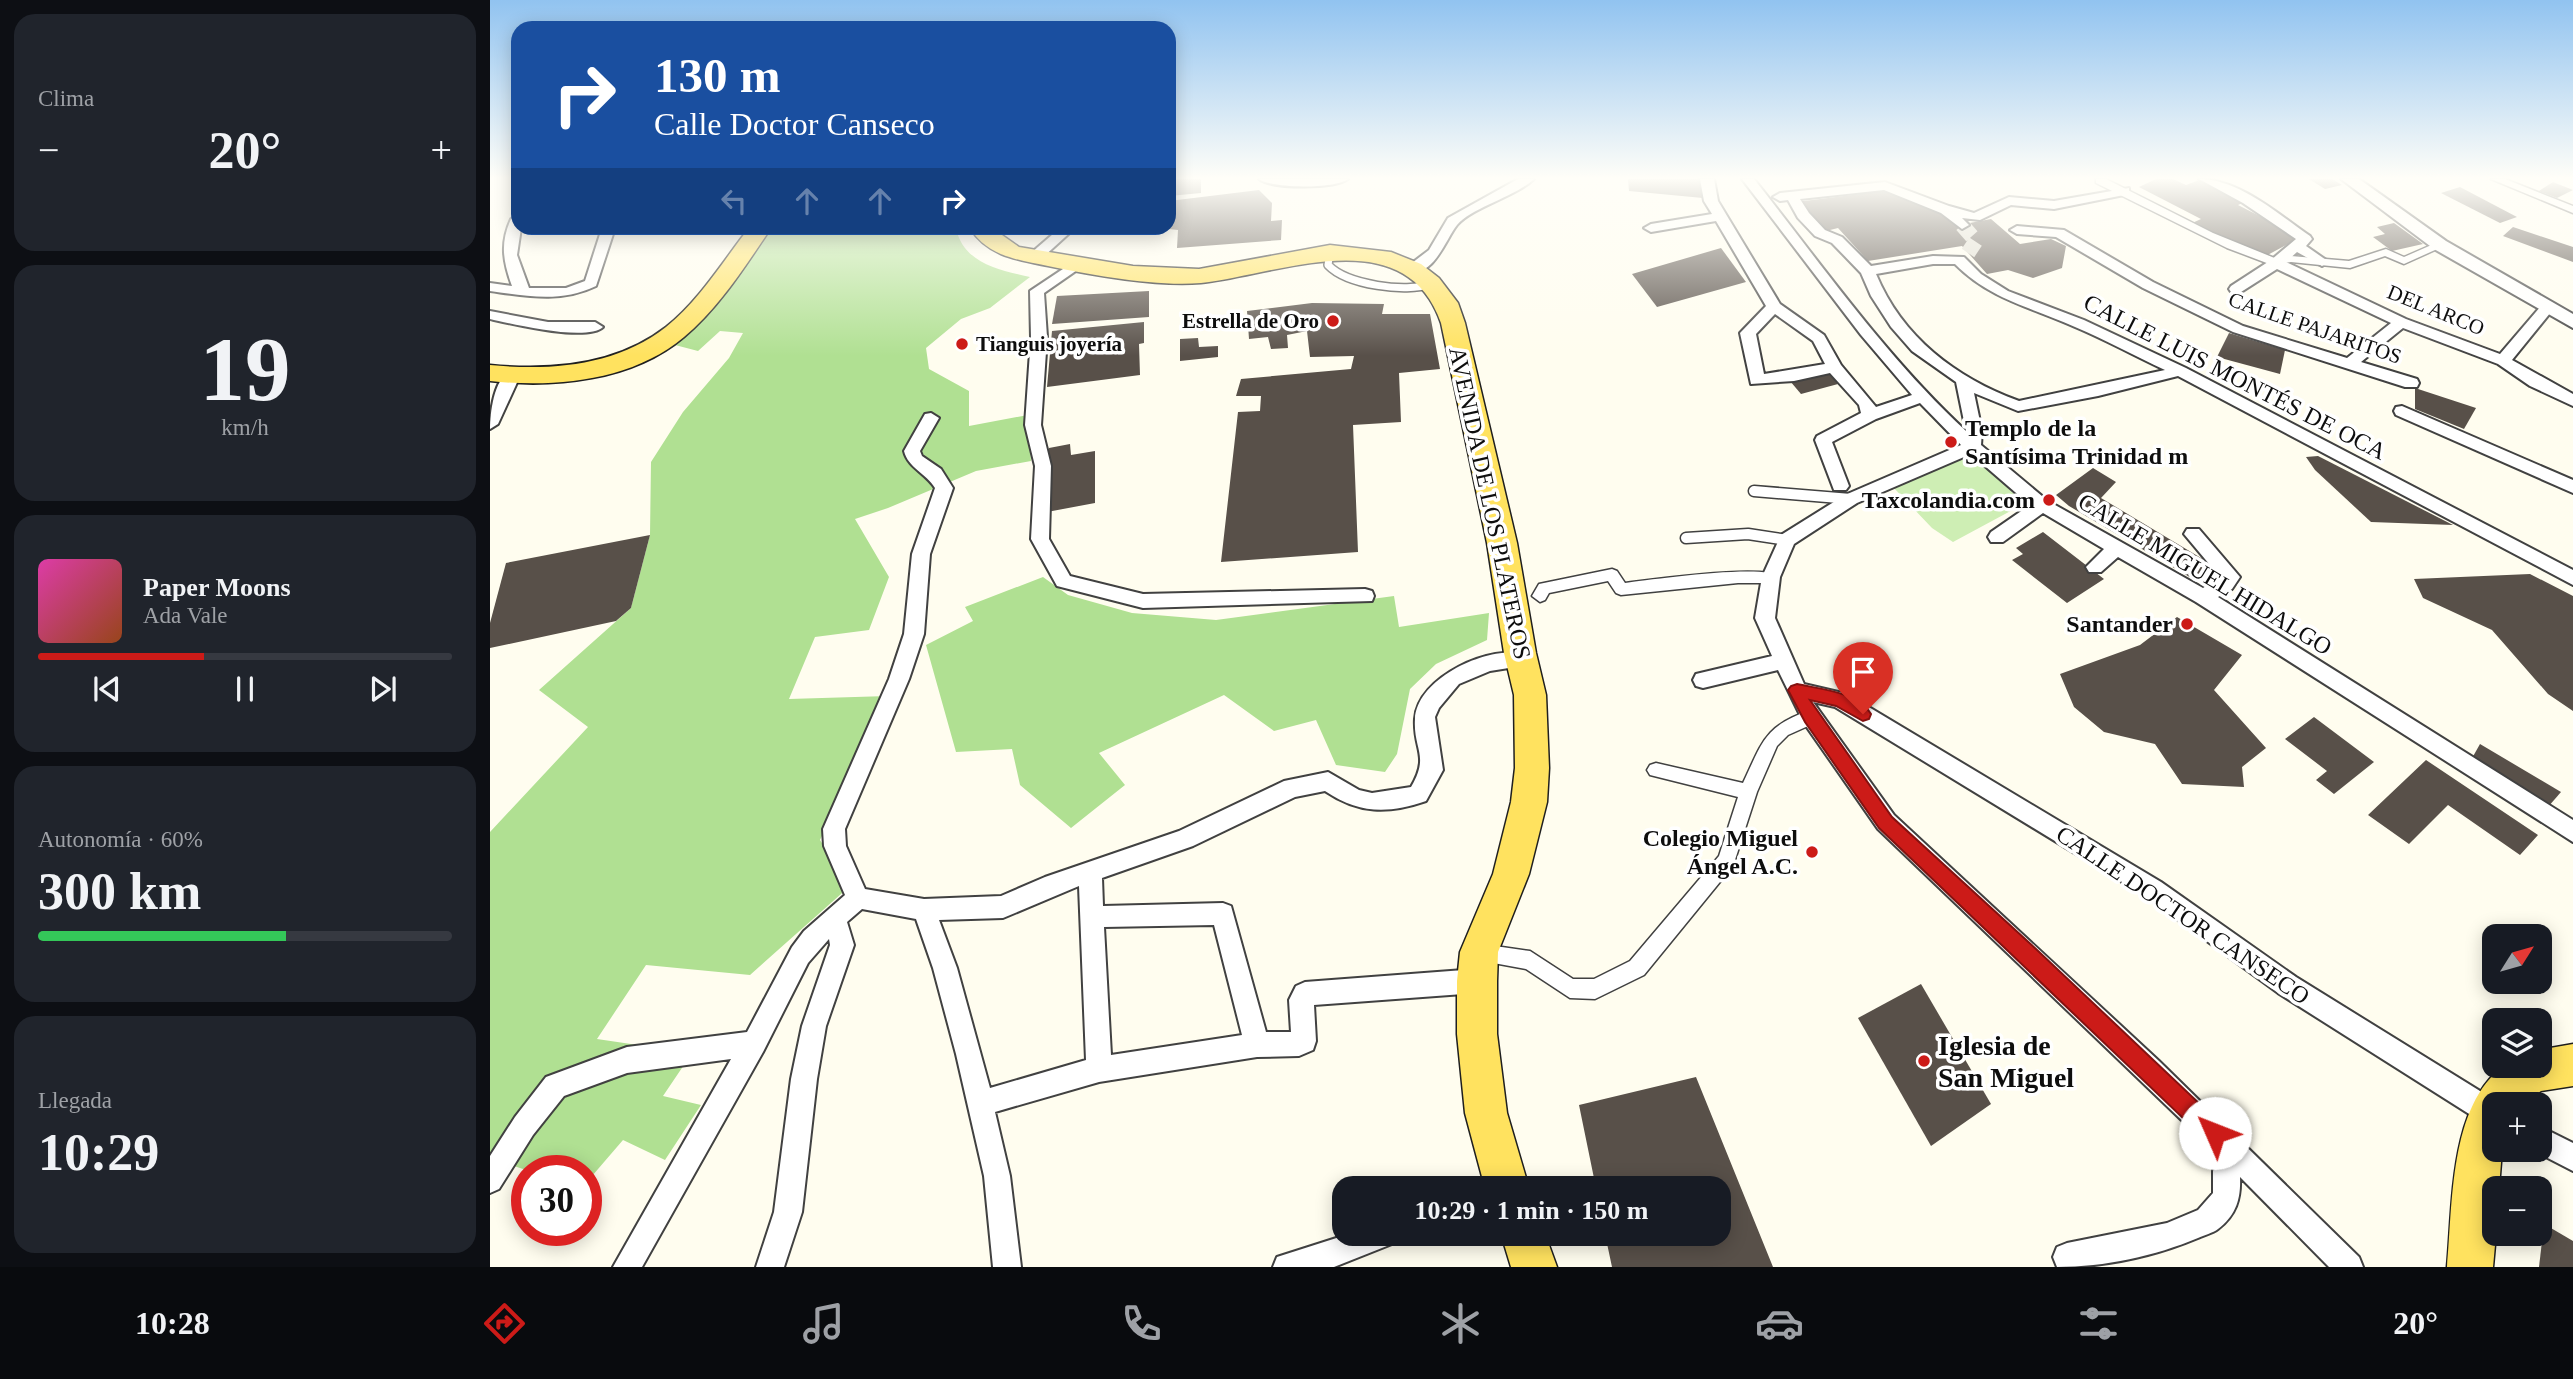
<!DOCTYPE html>
<html lang="es">
<head>
<meta charset="utf-8">
<style>
	:root { --surface:#171b24; --page:#20242c; --text:#f1f3f6; --muted:#9ea1a6; --line:#363941; --accent:#cc1b18 }
	body { margin:0; font-family:Georgia,serif; background:var(--page); color:var(--text); height:100vh; display:flex; flex-direction:column; font-size:26px; white-space:nowrap }
	* { box-sizing:border-box; margin:0 }
	p { font-size:23px; color:var(--muted) }
	.icon { flex:none; width:38px; height:38px; fill:none; stroke:currentColor; stroke-width:2; stroke-linecap:round; stroke-linejoin:round }
	.map { position:relative; flex:1; overflow:hidden }
	.panel { display:flex; flex-direction:column; gap:14px; padding:14px; background:#0d0f14; width:490px }
	.panel>* { flex:none }
	.banner { position:absolute; left:21px; top:21px; width:665px; height:214px; border-radius:21px; box-shadow:0 4px 18px #0003; background:#1a4fa0; color:#fff; overflow:hidden }
	.needle { width:46px; rotate:53deg }
	.fabs { position:absolute; left:1992px; top:924px; display:grid; gap:14px }
	.fabs a { display:grid; place-items:center; width:70px; height:70px; border-radius:14px; background:var(--surface); box-shadow:0 4px 18px #0003; font-size:35px }
	.speed { position:absolute; left:21px; top:1155px; display:flex; gap:14px; font-size:35px; font-weight:700; text-align:center }
	.speed>* { display:grid; place-content:center; width:91px; height:91px; border-radius:50%; background:var(--surface); box-shadow:0 4px 18px #0003; line-height:1 }
	.speed .limit { border:10px solid #d22; background:#fff; color:#111 }
	.pin { position:absolute; display:grid; place-items:center; width:60px; height:60px; color:#fff; margin:-72px -30px; border-radius:50% 50% 50% 0; rotate:-45deg; box-shadow:0 0 7px #0007 }
	.pin .icon { rotate:45deg }
	.me { position:absolute; width:77px; margin:-38px; rotate:314deg; stroke-linejoin:round; filter:drop-shadow(0 0 5px #0008) }
	.turn { display:flex; align-items:center; gap:24px; height:147px; padding:0 28px; font-size:32px }
	.turn .icon { width:91px; height:91px; stroke-width:2.5 }
	.turn b { display:block; font-size:49px; line-height:60px }
	.lanes { display:flex; align-items:center; height:66px; padding:0 28px; background:#0003; justify-content:center; gap:35px; direction:ltr }
	.lanes .off { opacity:.35 }
	.big { font-size:52px; font-weight:700; line-height:1.1 }
	.panel .card { flex:1; display:flex; flex-direction:column; justify-content:center; gap:10px; min-width:0; padding:0 24px; border-radius:21px; background:var(--page) }
	.panel .dial { align-items:center; gap:0 }
	.dial b { font-size:91px; line-height:1 }
	.song { display:flex; align-items:center; gap:21px }
	.cover { width:84px; height:84px; border-radius:10px; background:linear-gradient(135deg,hsl(320 70% 55%),hsl(20 70% 35%)) }
	.played { height:7px; border-radius:4px; background:linear-gradient(90deg,var(--accent) 40%,var(--line) 40%) }
	.keys { display:flex; justify-content:space-around; direction:ltr }
	.heat { display:flex; justify-content:space-between; align-items:center; font-size:38px; direction:ltr }
	.charge { height:10px; border-radius:5px; background:linear-gradient(90deg,#34c759 60%,var(--line) 0) }
	.trip { position:absolute; left:842px; top:1176px; width:399px; height:70px; border-radius:21px; background:var(--surface); box-shadow:0 4px 18px #0003; font-weight:700; line-height:70px; text-align:center }
	.menu { display:flex; height:112px; justify-content:space-around; align-items:center; background:#090b0e; color:var(--muted) }
	.menu .icon { width:49px; height:49px }
	.menu .selected { color:var(--accent) }
	.menu b { font-size:32px; color:var(--text) }
	main { display:flex; flex:1; min-height:0 }
	.map>svg:first-child { display:block }
	.green { fill:#ceeeb4 }
	.forest { fill:#b0e092 }
	.building { fill:#585049 }
	.lines { fill:none; stroke-linecap:round; stroke-linejoin:round }
	.minor-tunnel { stroke:#dbd9cd; stroke-width:15; stroke-dasharray:15 7; stroke-linecap:butt }
	.service-far1-casing { stroke:#414141; stroke-width:10 }
	.service-casing { stroke:#414141; stroke-width:13 }
	.pedestrian-casing { stroke:#414141; stroke-width:3 }
	.minor-casing { stroke:#414141; stroke-width:4 }
	.tertiary-casing { stroke:#414141; stroke-width:4 }
	.primary-casing { stroke:#1f1f1f; stroke-width:3 }
	.service-far1 { stroke:#fff; stroke-width:7 }
	.service { stroke:#fff; stroke-width:10 }
	.pedestrian { fill:#fff; fill-rule:evenodd }
	.minor { fill:#fff; fill-rule:evenodd }
	.tertiary { fill:#fff; fill-rule:evenodd }
	.primary { fill:#ffe25f; fill-rule:evenodd }
	.route { fill:#cc1b18; stroke:#851210; stroke-width:2 }
	.poi-dot { fill:#cc1b18; stroke:#fff; stroke-width:2.5 }
	.labels { text-anchor:middle; dominant-baseline:central; stroke-width:7; stroke-linejoin:round; paint-order:stroke }
	.far-street-label { font-size:21px; fill:#0e0e0e; stroke:#fff }
	.far-poi-label { font-size:21px; font-weight:bold; fill:#0e0e0e; stroke:#fff; text-anchor:end }
	.street-label { font-size:24px; fill:#0e0e0e; stroke:#fff }
	.poi-label { font-size:24px; font-weight:bold; fill:#0e0e0e; stroke:#fff; text-anchor:end }
	.near-poi-label { font-size:28px; font-weight:bold; fill:#0e0e0e; stroke:#fff; text-anchor:start }
</style>
</head>
<body>
<main>
<section class="panel">
<div class="card"><p>Clima</p>
<div class="heat"><a>−</a><b class="big">20°</b><a>+</a></div>
</div>
<div class="card dial"><b>19</b><p>km/h</p></div>
<div class="card">
<div class="song"><i class="cover"></i><div><b>Paper Moons</b><p>Ada Vale</p></div></div>
<div class="played"></div>
<div class="keys"><svg class="icon" aria-label="previous" viewBox="0 0 24 24"><path d="M18 5L8 12l10 7zM5 5v14"/></svg><svg class="icon" aria-label="pause" viewBox="0 0 24 24"><path d="M8 5v14M16 5v14"/></svg><svg class="icon" aria-label="next" viewBox="0 0 24 24"><path d="M6 5l10 7-10 7zM19 5v14"/></svg></div>
</div>
<div class="card"><p>Autonomía · 60%</p><b class="big">300 km</b><div class="charge"></div></div>
<div class="card"><p>Llegada</p><b class="big">10:29</b></div>
</section>
<div class="map">
<svg width="2083" height="1267" viewBox="0 0 2083 1267">
	<rect width="100%" height="100%" fill="#fffdef"/>
	<polygon class="green" points="1479,449 1531,501 1528,507 1463,542 1442,528 1403,487 1437,474"/>
	<g class="forest">
		<path d="M279,228H466C473,263 509,270 540,277L500,308L471,319L436,348L439,369L479,391V426L538,415L541,461L486,471L398,508L365,519L399,577L379,630L325,637L299,699L398,696L330,840L360,886L260,975L156,965L107,1039L202,1053L173,1096L211,1105L175,1160L133,1140L96,1183V1171H39L24,1166L0,1190V832L98,727L49,690L141,608L160,535L161,462L193,412L239,358L253,333L230,331L208,351L185,345Z"/>
		<polygon points="553,577 578,595 642,613 726,620 904,596 909,627 999,613 997,640 946,664 920,689 907,754 895,772 846,765 826,720 784,731 734,695 609,753 635,785 581,828 530,785 522,749 466,752 436,645 483,621 475,607"/>
	</g>
	<g class="building">
		<polygon points="679,179 711,179 711,193 679,196"/>
		<polygon points="1138,179 1211,179 1213,198 1139,191"/>
		<polygon points="1666,179 1683,179 1696,185 1712,179 1757,201 1748,205 1811,237 1772,258 1729,235 1725,237 1700,224 1711,219 1649,187"/>
		<polygon points="1819,179 1842,179 1852,185 1835,189"/>
		<polygon points="2063,182 2083,190 2067,198 2049,191"/>
		<polygon points="1970,187 2027,217 2010,223 1951,193"/>
		<polygon points="769,190 782,203 781,221 792,220 791,240 687,248 688,230 679,229 679,201"/>
		<polygon points="1402,190 1449,209 1469,225 1501,219 1530,244 1561,239 1576,246 1572,268 1543,278 1518,270 1497,274 1472,246 1378,261 1348,228 1332,232 1306,202"/>
		<polygon points="1904,223 1933,244 1902,251 1883,237 1895,234 1887,227"/>
		<polygon points="2023,227 2083,247 2083,262 2013,236"/>
		<polygon points="1231,248 1256,282 1167,307 1142,274"/>
		<polygon points="659,291 659,317 562,324 567,296"/>
		<polygon points="822,303 894,304 892,314 940,314 950,369 909,373 911,422 863,425 868,552 731,562 748,412 770,411 771,396 746,396 751,379 861,369 864,356 820,357 817,331 797,335 798,348 781,349 778,337 759,339 757,311"/>
		<polygon points="654,322 654,343 649,344 650,375 557,387 562,331"/>
		<polygon points="1739,333 1795,350 1790,374 1727,357"/>
		<polygon points="708,338 709,347 728,346 728,357 690,361 690,339"/>
		<polygon points="1337,370 1348,384 1311,394 1300,381"/>
		<polygon points="1925,388 1986,408 1974,429 1925,409"/>
		<polygon points="580,444 581,455 605,451 605,503 557,512 559,448"/>
		<polygon points="1828,456 1963,525 1881,522 1825,470 1816,457"/>
		<polygon points="1603,468 1626,482 1611,498 1721,564 1703,579 1579,506 1566,495"/>
		<polygon points="1553,532 1614,579 1577,603 1522,560 1533,554 1526,548"/>
		<polygon points="160,535 141,608 126,621 0,648 0,623 16,563"/>
		<polygon points="2040,574 2083,596 2083,711 2058,694 2002,630 1933,598 1924,579"/>
		<polygon points="1687,617 1752,655 1724,690 1776,748 1752,767 1754,787 1692,784 1665,744 1614,732 1584,707 1570,674 1650,645"/>
		<polygon points="1824,717 1884,762 1844,794 1826,780 1837,771 1795,739"/>
		<polygon points="1990,744 2071,792 2058,807 1981,760"/>
		<polygon points="1936,760 2048,835 2030,855 1958,805 1919,844 1878,815"/>
		<polygon points="1431,984 1501,1104 1441,1146 1368,1018"/>
		<polygon points="1206,1077 1283,1267 1122,1267 1115,1234 1228,1234 1228,1188 1106,1188 1089,1105"/>
		<polygon points="2054,1224 2083,1241 2083,1267 2049,1267"/>
	</g>
	<g class="lines">
		<polyline class="minor-tunnel" points="1472,225 1486,241 1478,253"/>
		<g class="service-far1-casing">
			<path id="service-far1" d="M840,252L838,265C857,285 916,293 941,284"/>
		</g>
		<g class="service-casing">
			<g id="service">
				<polyline points="1264,491 1361,499"/>
				<polyline points="1196,538 1258,534 1297,540"/>
			</g>
		</g>
		<g class="pedestrian-casing">
			<g id="pedestrian">
				<polygon points="1606,179 1616,179 1723,233 1787,259 1801,256 1859,261 1896,249 1914,257 1946,243 1956,245 1914,264 1895,256 1860,268 1801,262 1782,265 1737,248 1606,183"/>
				<polygon points="2001,179 2015,179 2083,206 2083,213"/>
				<path d="M1122,569L1127,571L1135,583C1158,580 1278,563 1289,577L1281,583H1248L1131,595L1126,593L1118,581L1059,593L1055,600L1050,602L1042,596L1049,584Z"/>
				<path d="M1321,710L1327,712L1329,717L1327,722L1298,735L1287,746L1267,792L1243,866L1154,975L1105,999L1080,998L1036,969L998,962L995,955L998,948L1005,946L1040,951L1083,979H1104L1140,961L1229,856L1248,797L1160,775L1157,770L1160,765L1166,763L1253,783C1273,741 1274,726 1321,710Z"/>
			</g>
		</g>
		<g class="minor-casing">
			<g id="minor">
				<path d="M769,179H858C845,189 782,189 769,179Z"/>
				<path d="M1028,179H1044C1025,197 983,207 967,225C955,240 944,277 918,272V266L939,250L958,218Z"/>
				<path d="M1210,179H1224L1228,201L1290,304L1334,335L1351,365L1386,407L1422,395L1371,335L1252,179H1264C1332,265 1396,357 1476,431L1466,382L1422,351L1401,327L1381,296L1371,273L1342,243L1325,236L1308,218L1298,200L1290,201L1283,197L1290,193L1395,182L1459,206L1484,213L1519,197L1564,201L1639,188V194L1564,209L1521,205L1490,220L1472,218L1479,225L1472,229L1451,213L1394,190L1310,199L1319,213L1335,230L1352,237L1381,266L1443,256L1474,257L1491,274L1518,291L1594,320L1696,368L2083,570V585L1688,376L1608,396L1528,411L1484,393L1492,431L1491,445L1558,501L1713,588L1730,577L1694,534L1697,529H1709L1750,577L1742,589L1728,597L2083,820V842L1706,602L1628,557L1611,572H1599L1596,567L1614,549L1553,513L1513,542H1501L1498,537L1501,532L1540,505L1481,454L1367,503L1304,544L1290,577L1285,618L1314,684L1357,694L1671,882L1806,977L2011,1104H2004V1128L1995,1124L1788,993L1655,896L1345,707L1323,702L1404,815L1669,1061L1869,1257L1873,1267H1839L1750,1177C1751,1199 1746,1215 1728,1229C1723,1233 1714,1235 1708,1238C1665,1256 1615,1267 1567,1267L1563,1257L1567,1247L1577,1243L1677,1223L1708,1210L1723,1193V1171L1727,1154L1388,829L1314,723L1288,670L1213,688L1206,686L1203,680L1206,674L1282,656L1265,618L1272,577L1291,535L1355,495L1471,445L1430,403L1386,419L1342,442L1359,486L1356,490H1344L1325,440L1327,436L1371,413L1369,405L1340,373L1304,381L1261,384L1250,333L1276,306L1226,221L1161,232L1154,228L1161,224L1222,214L1214,201ZM1443,264H1465C1501,300 1541,307 1585,327C1616,340 1645,356 1675,370L1529,401C1466,378 1412,337 1386,274ZM1285,314L1323,341L1335,364L1274,374L1266,334Z"/>
				<path d="M1709,179C1749,179 1788,214 1820,236L1822,239L1816,246L1839,262L1832,266L1807,252L1796,262L1916,319L2010,354L2051,306H2061L2063,309L2061,312L2022,360L2083,394V406L2040,386L2008,364L1913,328L1871,362L1927,379L1929,383L1927,387H1915L1743,332L1653,288L1566,237L1527,234L1520,230L1527,226L1574,230L1663,282L1753,326L1857,358L1901,323L1787,269L1751,292H1741L1739,289L1741,286L1781,260L1806,239L1753,203Z"/>
				<path d="M28,215V228H31L27,255L39,288H76L95,281L112,228H125L106,286C71,303 37,296 0,291V283L22,286C13,261 10,243 21,219Z"/>
				<polygon points="570,228 585,228 551,259 541,259 541,253"/>
				<polygon points="585,261 592,265 590,268 554,293 557,337 551,425 561,466 559,539 580,576 653,594 875,589 882,591 884,596 882,601 653,608 567,586 541,539 545,466 535,425 541,337 540,291"/>
				<path d="M0,311L58,322H105L113,327C97,342 22,324 0,319Z"/>
				<path d="M22,371L30,376L8,424L0,429C0,413 4,376 22,371Z"/>
				<polygon points="1912,406 2083,480 2083,493 1906,415 1904,411 1906,407"/>
				<path d="M441,413L449,418L430,451L432,456L451,469L463,488L440,554L434,634L419,679L355,829L356,846L375,889L434,899L511,896L555,877L689,831L794,781L838,772L869,790L882,793L921,787C940,755 923,750 925,719C927,677 1002,643 1038,655L1041,660L1038,665L1000,671L969,684L949,708L945,717L953,770L936,801C898,814 869,814 835,791L805,797L703,846L612,878L613,906L733,903L741,906L776,1032H801L799,1000L806,986L815,982L987,969L995,973L999,981L995,989L987,993L824,1005L826,1041L823,1050L809,1056L767,1057L609,1082L505,1112L520,1176L531,1267H503L494,1176L466,1054L443,968L426,919L372,909L357,922L364,945L336,1026L327,1079L312,1212L294,1267H266L284,1212L301,1079L312,1026L340,945L339,939L318,963L273,1052L152,1267H123L241,1059L137,1073L74,1096L43,1135L9,1189L0,1193V1156L25,1117L56,1077L137,1047L257,1032L302,947L314,931L355,895L334,846L333,829L399,679L414,634L422,554L445,488C436,473 418,468 414,451L435,414ZM589,886L596,1060L500,1088L467,968L449,920L513,918ZM724,925L752,1035L621,1055L614,927Z"/>
				<polygon points="2049,1126 2083,1143 2083,1171 2042,1150 2049,1150"/>
				<polygon points="859,1234 906,1234 902,1244 844,1267 783,1267 787,1257"/>
			</g>
		</g>
		<g class="tertiary-casing">
			<polygon id="tertiary" points="1851,179 1869,179 1956,241 2083,314 2083,328 1944,249"/>
		</g>
		<g class="primary-casing">
			<g id="primary">
				<path d="M259,228H281C256,265 229,308 194,337C142,381 65,388 0,381V365C61,371 126,366 176,327C209,301 233,261 259,228Z"/>
				<path d="M480,228H502L529,247L643,266L709,269L840,245L901,252L931,264L949,278L968,303L975,323L1027,543L1046,653L1056,695L1059,768L1057,802L1039,874L1008,952L1007,981V1034L1017,1113L1039,1188H995L975,1113L967,1034V981L970,952L1003,874L1021,802L1025,768L1024,695L1014,653L997,543L951,323C915,218 788,275 711,283C667,287 601,275 558,266C528,260 497,256 480,228Z"/>
				<path d="M2083,1044V1086L2051,1091L2032,1104H2004V1150H2012L2009,1188H2004L2006,1234L2003,1267H1957C1963,1205 1959,1105 2014,1066H2049V1050Z"/>
				<polygon points="1011,1234 1055,1234 1067,1267 1021,1267"/>
			</g>
		</g>
		<use href="#service-far1" class="service-far1"/>
		<use href="#service" class="service"/>
		<use href="#pedestrian" class="pedestrian"/>
		<use href="#minor" class="minor"/>
		<use href="#tertiary" class="tertiary"/>
		<use href="#primary" class="primary"/>
	</g>
	<linearGradient id="sky" x2="0" y2="1"><stop stop-color="#91c3f0"/><stop offset="0.5" stop-color="#fffef8"/><stop offset="1" stop-color="#fffef8" stop-opacity="0"/></linearGradient>
	<rect width="2083" height="356" fill="url(#sky)"/>
	<path class="route" d="M1307,684C1329,689 1369,692 1381,714L1379,719L1373,721L1346,706L1320,700L1402,817L1546,949L1732,1125L1735,1133L1732,1141L1725,1144L1717,1141L1389,828L1315,722L1298,690L1301,686Z"/>
	<g class="poi-dot">
		<circle cx="843" cy="321" r="7"/>
		<circle cx="472" cy="344" r="7"/>
		<circle cx="1461" cy="442" r="7"/>
		<circle cx="1559" cy="500" r="7"/>
		<circle cx="1697" cy="624" r="7"/>
		<circle cx="1322" cy="852" r="7"/>
		<circle cx="1434" cy="1061" r="7"/>
	</g>
	<g class="labels">
		<g class="far-street-label">
			<text transform="translate(1946 310) rotate(22)">DEL ARCO</text>
			<text transform="translate(1825 328) rotate(19)">CALLE PAJARITOS</text>
		</g>
		<g class="far-poi-label">
			<text x="829" y="321">Estrella de Oro</text>
			<text x="486" y="344" text-anchor="start">Tianguis joyería</text>
		</g>
		<g class="street-label">
			<text transform="translate(1745 377) rotate(27)">CALLE LUIS MONTÉS DE OCA</text>
			<text transform="translate(1000 503) rotate(78)">AVENIDA DE LOS PLATEROS</text>
			<text transform="translate(1715 574) rotate(31)">CALLE MIGUEL HIDALGO</text>
			<text transform="translate(1693 915) rotate(34)">CALLE DOCTOR CANSECO</text>
		</g>
		<g class="poi-label">
			<text x="1475" y="428" text-anchor="start">Templo de la<tspan x="1475" dy="28">Santísima Trinidad m</tspan></text>
			<text x="1545" y="500">Taxcolandia.com</text>
			<text x="1683" y="624">Santander</text>
			<text x="1308" y="838">Colegio Miguel<tspan x="1308" dy="28">Ángel A.C.</tspan></text>
		</g>
		<g class="near-poi-label">
			<text x="1448" y="1045">Iglesia de<tspan x="1448" dy="32">San Miguel</tspan></text>
		</g>
	</g>
</svg>
<div class="fabs">
<a><svg class="needle" viewBox="-14 -14 28 28"><path d="M0-13l5 13h-10z" fill="#e53935"/><path d="M0 13l5-13h-10z" fill="#9ea1a6"/></svg></a>
<a><svg class="icon" aria-label="layers" viewBox="0 0 24 24"><path d="M12 4l9 5-9 5-9-5zM3 14l9 5 9-5"/></svg></a>
<a>+</a>
<a>−</a>
</div>
<div class="speed"><div class="limit">30</div></div>
<div class="pin" style="left:1373px;top:714px;background:#d93025"><svg class="icon" aria-label="arrive" viewBox="0 0 24 24"><path d="M6 21V4h12l-3 4 3 4H6"/></svg></div>
<svg class="me" style="left:1725px;top:1133px" viewBox="-20 -20 40 40"><circle r="19" fill="#fff"/><path d="M0-13L10 11 0 6-10 11z" fill="#cc1b18"/></svg>
<div class="trip">10:29 · 1 min · 150 m</div>
<div class="banner">
<div class="turn"><svg class="icon" aria-label="right" viewBox="0 0 24 24"><path d="M7 20v-9h11M14 6l5 5-5 5"/></svg><div><b>130 m</b>Calle Doctor Canseco</div></div>
<div class="lanes"><svg class="icon off" aria-label="left" viewBox="0 0 24 24"><path d="M17 20v-9H6M10 6l-5 5 5 5"/></svg><svg class="icon off" aria-label="ahead" viewBox="0 0 24 24"><path d="M12 20V5M6 11l6-6 6 6"/></svg><svg class="icon off" aria-label="ahead" viewBox="0 0 24 24"><path d="M12 20V5M6 11l6-6 6 6"/></svg><svg class="icon" aria-label="right" viewBox="0 0 24 24"><path d="M7 20v-9h11M14 6l5 5-5 5"/></svg></div>
</div>
</div>
</main>
<nav class="menu">
<b>10:28</b>
<svg class="icon selected" aria-label="directions" viewBox="0 0 24 24"><path d="M12 3l9 9-9 9-9-9zM9 14v-3h6M13 9l2 2-2 2"/></svg>
<svg class="icon" aria-label="music" viewBox="0 0 24 24"><path d="M9 18V5l10-2v13"/><circle cx="6" cy="18" r="3"/><circle cx="16" cy="16" r="3"/></svg>
<svg class="icon" aria-label="phone" viewBox="0 0 24 24"><path d="M5 4h4l2 5-3 2q2 4 5 5l2-3 5 2v4C11 20 4 13 5 4z"/></svg>
<svg class="icon" aria-label="climate" viewBox="0 0 24 24"><path d="M12 3v18M4 7l16 10M4 17L20 7"/></svg>
<svg class="icon" aria-label="car" viewBox="0 0 24 24"><path d="M5 17H2v-5l4-1 3-4h7l3 4 3 1v5h-3M9 17h6M6 11h13"/><circle cx="7" cy="17" r="2"/><circle cx="17" cy="17" r="2"/></svg>
<svg class="icon" aria-label="filters" viewBox="0 0 24 24"><path d="M4 7h16M4 17h16"/><circle cx="9" cy="7" r="2"/><circle cx="15" cy="17" r="2"/></svg>
<b>20°</b>
</nav>
</body>
</html>
